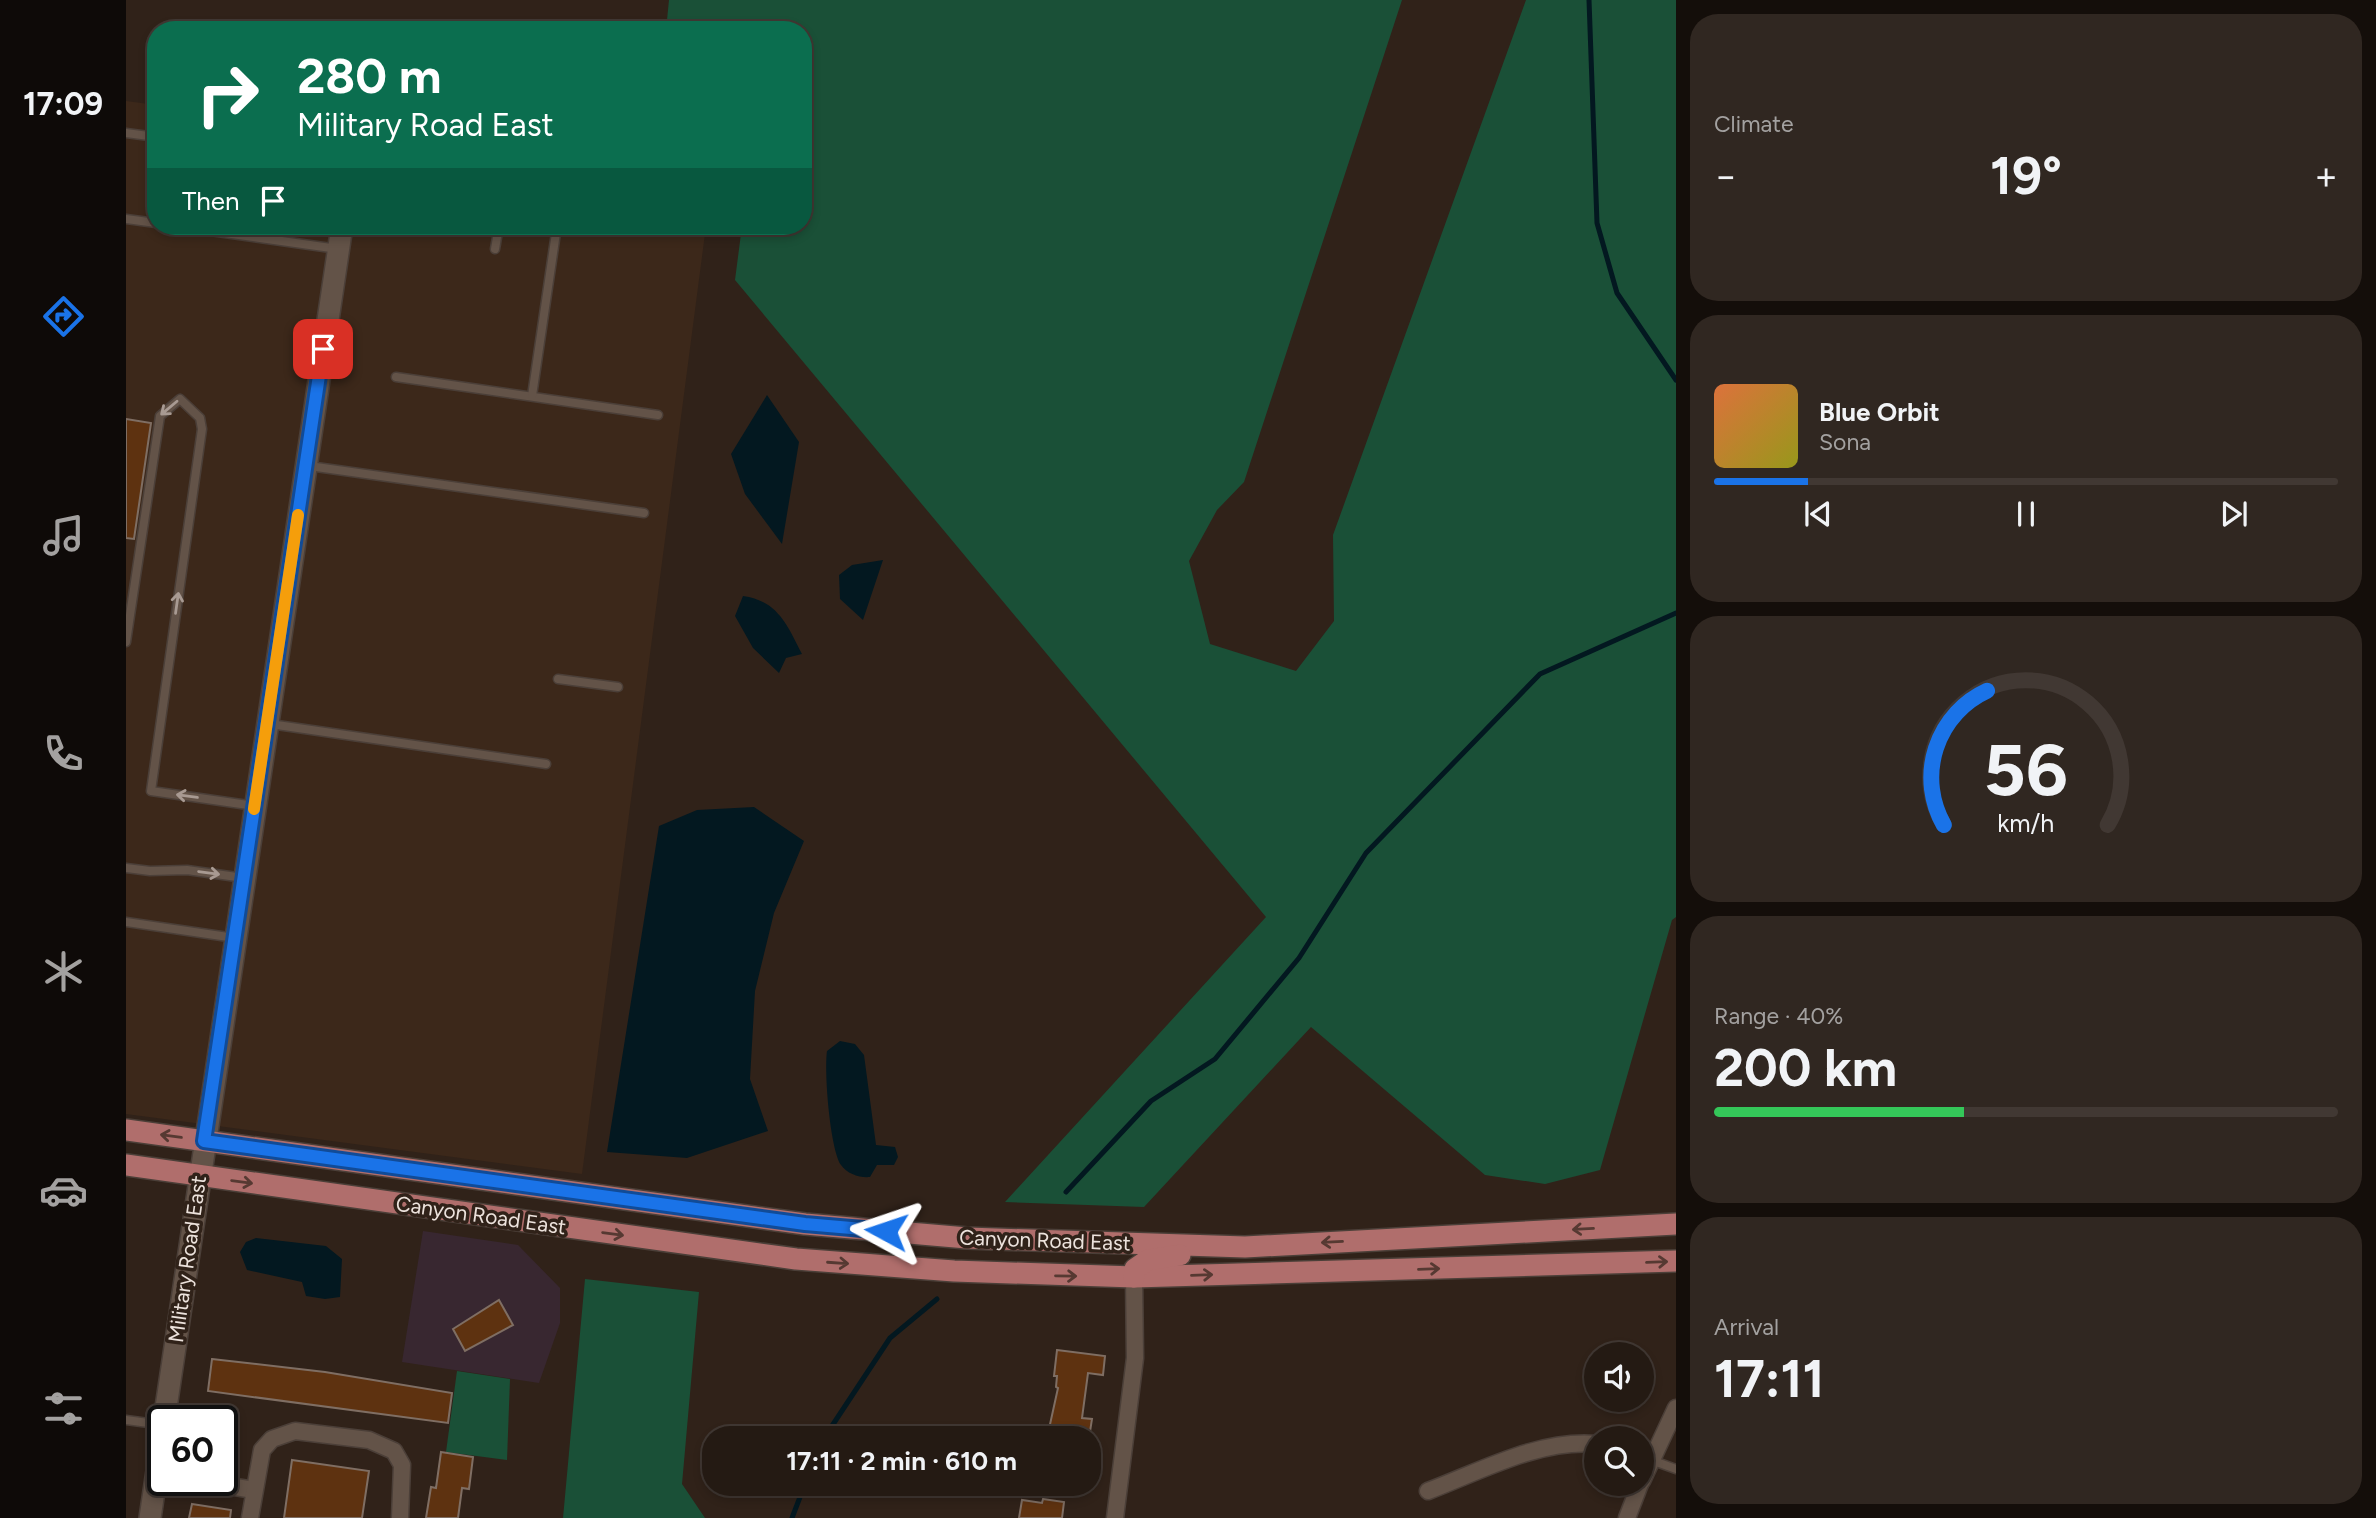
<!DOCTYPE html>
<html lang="en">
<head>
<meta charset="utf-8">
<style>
	:root { --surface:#241a13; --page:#302721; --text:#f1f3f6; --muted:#a3a1a0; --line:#413833; --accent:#1a73e8 }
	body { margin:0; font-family:Figtree,sans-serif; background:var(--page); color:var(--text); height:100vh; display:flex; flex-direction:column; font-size:26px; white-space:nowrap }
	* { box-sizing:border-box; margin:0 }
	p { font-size:23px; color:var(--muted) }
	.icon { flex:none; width:38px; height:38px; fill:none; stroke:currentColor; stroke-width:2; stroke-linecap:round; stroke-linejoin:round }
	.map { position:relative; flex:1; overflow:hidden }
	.details { display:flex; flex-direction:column; gap:14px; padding:14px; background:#140e0a; width:700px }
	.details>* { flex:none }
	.hud { position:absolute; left:21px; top:21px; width:665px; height:214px; border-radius:28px; box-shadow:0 4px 10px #0003,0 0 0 2px var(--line); background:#0b6e4f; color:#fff; overflow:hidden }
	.controls { position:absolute; left:1458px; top:1342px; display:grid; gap:14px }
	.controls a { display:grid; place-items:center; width:70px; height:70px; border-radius:50%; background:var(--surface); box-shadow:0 4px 10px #0003,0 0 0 2px var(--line); font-size:35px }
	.speed { position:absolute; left:21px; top:1405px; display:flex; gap:14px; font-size:35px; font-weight:700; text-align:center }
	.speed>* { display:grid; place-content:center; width:91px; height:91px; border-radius:50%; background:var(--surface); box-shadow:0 4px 10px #0003,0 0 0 2px var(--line); line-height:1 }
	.speed .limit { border:4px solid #111; border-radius:10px; background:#fff; color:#111 }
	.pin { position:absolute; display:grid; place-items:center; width:60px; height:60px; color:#fff; margin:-30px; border-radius:14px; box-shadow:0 4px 10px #0006 }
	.me { position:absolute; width:77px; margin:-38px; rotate:275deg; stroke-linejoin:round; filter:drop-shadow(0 0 5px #0008) }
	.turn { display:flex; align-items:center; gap:24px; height:147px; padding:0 35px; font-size:32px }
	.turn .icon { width:91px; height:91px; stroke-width:2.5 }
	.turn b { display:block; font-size:49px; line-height:60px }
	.then { display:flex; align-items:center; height:66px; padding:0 35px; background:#0003; gap:14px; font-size:26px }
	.big { font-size:52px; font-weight:700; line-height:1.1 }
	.details .card { flex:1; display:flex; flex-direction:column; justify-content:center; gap:10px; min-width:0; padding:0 24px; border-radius:28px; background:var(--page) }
	.details .dial { align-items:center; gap:0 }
	.dial svg { height:182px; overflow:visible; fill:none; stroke:var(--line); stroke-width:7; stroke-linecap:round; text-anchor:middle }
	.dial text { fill:var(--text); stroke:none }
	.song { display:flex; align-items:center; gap:21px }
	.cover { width:84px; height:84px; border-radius:10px; background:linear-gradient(135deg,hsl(20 70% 55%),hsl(60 70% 35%)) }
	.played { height:7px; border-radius:4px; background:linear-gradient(90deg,var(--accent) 15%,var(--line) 15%) }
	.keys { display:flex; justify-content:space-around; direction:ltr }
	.heat { display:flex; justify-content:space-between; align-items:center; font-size:38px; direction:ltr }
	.charge { height:10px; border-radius:5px; background:linear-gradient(90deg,#34c759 40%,var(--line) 0) }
	.trip { position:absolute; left:576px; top:1426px; width:399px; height:70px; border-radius:28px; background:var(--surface); box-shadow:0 4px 10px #0003,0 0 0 2px var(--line); font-weight:700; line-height:70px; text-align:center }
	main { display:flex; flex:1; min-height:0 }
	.tabs { display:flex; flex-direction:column; width:126px; justify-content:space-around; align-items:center; background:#0e0a08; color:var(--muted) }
	.tabs .icon { width:49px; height:49px }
	.tabs .selected { color:var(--accent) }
	.tabs b { font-size:32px; color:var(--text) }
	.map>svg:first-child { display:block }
	.commercial { fill:#382730 }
	.built { fill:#3c281a }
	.green { fill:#1a5037 }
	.water { fill:#031820 }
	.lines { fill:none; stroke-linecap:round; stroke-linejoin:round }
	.stream { stroke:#031820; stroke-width:5 }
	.building { fill:#5e3210; stroke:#7f6e63; stroke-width:2 }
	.lane-casing { stroke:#4b3f38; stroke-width:11 }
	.street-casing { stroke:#4b3f38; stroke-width:19 }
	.secondary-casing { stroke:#4b3f38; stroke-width:24 }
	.primary-casing { stroke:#4b3f38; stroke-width:24 }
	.lane { stroke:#635348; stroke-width:8 }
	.street { stroke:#635348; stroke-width:16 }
	.secondary { stroke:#635348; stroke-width:21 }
	.primary { stroke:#b06e6c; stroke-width:21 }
	.oneway { stroke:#a89a92 }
	.oneway2 { stroke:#563932 }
	.route-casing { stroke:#114b97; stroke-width:18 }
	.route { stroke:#1a73e8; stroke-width:12 }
	.slow { stroke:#f59e0b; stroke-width:12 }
	.labels { text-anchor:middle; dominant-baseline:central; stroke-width:7; stroke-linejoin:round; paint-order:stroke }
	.street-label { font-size:21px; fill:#ece2dc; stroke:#302219 }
</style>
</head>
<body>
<main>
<nav class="tabs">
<b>17:09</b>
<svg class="icon selected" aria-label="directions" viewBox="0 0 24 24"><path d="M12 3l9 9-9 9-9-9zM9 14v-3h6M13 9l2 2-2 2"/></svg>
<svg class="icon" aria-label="music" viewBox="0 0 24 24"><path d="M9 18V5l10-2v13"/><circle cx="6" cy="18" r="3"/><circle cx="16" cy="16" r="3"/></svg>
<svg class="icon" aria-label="phone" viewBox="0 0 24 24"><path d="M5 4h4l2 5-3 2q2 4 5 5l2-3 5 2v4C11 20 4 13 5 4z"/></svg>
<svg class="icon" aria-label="climate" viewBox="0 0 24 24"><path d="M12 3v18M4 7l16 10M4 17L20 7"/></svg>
<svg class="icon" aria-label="car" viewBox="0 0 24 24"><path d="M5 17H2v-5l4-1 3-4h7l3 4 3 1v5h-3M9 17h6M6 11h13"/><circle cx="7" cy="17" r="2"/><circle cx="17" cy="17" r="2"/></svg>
<svg class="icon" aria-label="filters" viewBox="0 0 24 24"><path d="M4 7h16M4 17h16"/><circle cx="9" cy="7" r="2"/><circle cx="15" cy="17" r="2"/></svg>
</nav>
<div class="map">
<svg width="1550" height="1518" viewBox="0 0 1550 1518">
	<rect width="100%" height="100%" fill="#302219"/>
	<polygon class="commercial" points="297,1231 392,1245 434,1288 434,1323 413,1383 276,1362"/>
	<polygon class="built" points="0,101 30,105 30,226 580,226 456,1174 0,1114"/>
	<g class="green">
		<polygon points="543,0 1276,0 1118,482 1091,510 1063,561 1084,644 1170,671 1208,621 1207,535 1400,0 1550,0 1550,917 1546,920 1474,1170 1419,1184 1359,1175 1185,1027 1018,1207 879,1202 1140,917 609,280 616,226 677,226 677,30 540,30"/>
		<polygon points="459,1279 573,1292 556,1484 579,1518 437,1518"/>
		<polygon points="331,1371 384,1379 381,1460 320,1452"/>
	</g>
	<g class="water">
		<polygon points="641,395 673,442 656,544 619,494 605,454"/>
		<polygon points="757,560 737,620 714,599 713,575 726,565"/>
		<path d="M617,596C652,601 661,625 676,654L660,658L653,673L627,648L609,616Z"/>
		<polygon points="628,807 678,841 648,913 629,991 624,1079 642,1131 561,1158 481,1152 533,826 571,810"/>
		<path d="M714,1041L729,1044L738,1055L750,1145L769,1147L772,1157L768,1165H751L744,1177C734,1178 721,1174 715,1165C704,1148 698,1071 701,1051Z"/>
		<polygon points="130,1238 200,1246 216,1259 214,1297 199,1299 180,1296 176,1282 121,1270 114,1252 120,1242"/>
	</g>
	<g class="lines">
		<g class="stream">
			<polyline points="1463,0 1471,223 1491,293 1550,380"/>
			<polyline points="940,1192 1025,1101 1089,1059 1173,958 1240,853 1414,674 1550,613"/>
			<polyline points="698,1438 764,1338 811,1299"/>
			<polyline points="666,1518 679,1484"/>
		</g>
	</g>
	<g class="building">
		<polygon points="0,419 25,423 8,539 0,538"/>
		<polygon points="373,1300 387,1325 339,1351 327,1329"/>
		<polygon points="931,1350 979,1356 977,1375 962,1373 956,1418 966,1419 963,1438 921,1438 932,1388 930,1387 931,1376 928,1376"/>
		<polygon points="86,1359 199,1372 326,1393 322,1423 82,1391"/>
		<polygon points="315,1452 347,1457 343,1489 336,1488 332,1518 300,1518 305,1487 310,1488"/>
		<polygon points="166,1460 243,1471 236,1518 158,1518"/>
		<polygon points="917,1499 938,1502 936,1518 893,1518 896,1500 916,1503"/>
		<polygon points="66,1504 105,1510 104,1518 63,1518"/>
	</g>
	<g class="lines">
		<g class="lane-casing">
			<g id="lane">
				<polyline points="0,133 30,137"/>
				<polyline points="0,219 30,223"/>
				<polyline points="49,226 212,249"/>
				<polyline points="369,249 373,226"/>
				<polyline points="270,377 532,415"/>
				<polyline points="406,396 431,226"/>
				<polyline points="183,466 518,513"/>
				<polyline points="0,642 34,416 54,399 74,418 76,429 25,791 129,806"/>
				<polyline points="432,679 492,687"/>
				<polyline points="144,724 420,764"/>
				<polyline points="0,868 24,871 61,870 118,878"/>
				<polyline points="0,922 109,938"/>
				<polyline points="0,1420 37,1425"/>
				<polyline points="1525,1460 1550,1469"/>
			</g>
		</g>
		<g class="street-casing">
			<g id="street">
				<polyline points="66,1480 128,1490"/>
				<polyline points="1516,1481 1550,1408"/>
				<path d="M1302,1491C1355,1471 1413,1439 1470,1444"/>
				<polyline points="124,1518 136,1450 146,1439 169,1431 243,1440 268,1451 276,1465 274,1518"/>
				<polyline points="989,1518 1009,1358 1008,1277"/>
				<polyline points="1501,1518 1514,1484"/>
			</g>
		</g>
		<g class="secondary-casing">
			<g id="secondary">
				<polyline points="38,1421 216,226"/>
				<polyline points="24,1518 37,1431"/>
			</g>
		</g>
		<g class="primary-casing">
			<g id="primary">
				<polyline points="0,1130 679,1224 841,1238 1119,1247 1550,1224"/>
				<polyline points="0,1165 670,1259 828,1271 1008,1277 1550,1261"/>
				<polyline points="1008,1277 1009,1269 1022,1260 1054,1255"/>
			</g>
		</g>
		<use href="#lane" class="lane"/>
		<use href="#street" class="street"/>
		<use href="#secondary" class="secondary"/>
		<use href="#primary" class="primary"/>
	</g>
	<defs><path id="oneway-shaft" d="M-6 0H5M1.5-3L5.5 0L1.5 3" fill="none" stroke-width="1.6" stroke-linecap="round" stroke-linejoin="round" transform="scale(1.75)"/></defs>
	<g class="oneway">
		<use href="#oneway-shaft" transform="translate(43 408) rotate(140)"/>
		<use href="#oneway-shaft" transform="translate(51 603) rotate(-82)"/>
		<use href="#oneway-shaft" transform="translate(61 796) rotate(-172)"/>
		<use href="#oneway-shaft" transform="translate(83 873) rotate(8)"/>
	</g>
	<g class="oneway2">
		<use href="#oneway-shaft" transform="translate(45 1136) rotate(-172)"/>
		<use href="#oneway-shaft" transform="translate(116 1182) rotate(8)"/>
		<use href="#oneway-shaft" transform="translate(1457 1229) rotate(177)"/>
		<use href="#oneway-shaft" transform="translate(487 1234) rotate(8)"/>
		<use href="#oneway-shaft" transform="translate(1206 1242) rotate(177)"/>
		<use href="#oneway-shaft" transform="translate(1531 1262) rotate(-2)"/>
		<use href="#oneway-shaft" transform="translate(712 1263) rotate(4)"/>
		<use href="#oneway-shaft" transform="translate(1303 1269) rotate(-2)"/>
		<use href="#oneway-shaft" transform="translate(1076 1275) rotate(-2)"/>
		<use href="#oneway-shaft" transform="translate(940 1276) rotate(1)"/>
	</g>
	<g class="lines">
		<g class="route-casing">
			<polyline id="route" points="197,349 78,1141 679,1224 760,1231"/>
		</g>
		<use href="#route" class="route"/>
		<polyline class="slow" points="128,809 172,515"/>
	</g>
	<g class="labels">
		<g class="street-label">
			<text transform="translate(355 1215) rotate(8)">Canyon Road East</text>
			<text transform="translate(919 1240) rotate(2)">Canyon Road East</text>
			<text transform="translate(61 1259) rotate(-82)">Military Road East</text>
		</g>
	</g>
</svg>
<div class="controls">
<a><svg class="icon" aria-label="sound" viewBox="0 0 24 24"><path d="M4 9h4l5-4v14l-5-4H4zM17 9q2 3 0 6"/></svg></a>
<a><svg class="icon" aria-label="search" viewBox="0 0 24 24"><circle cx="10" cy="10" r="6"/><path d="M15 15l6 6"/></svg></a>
</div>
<div class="speed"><div class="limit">60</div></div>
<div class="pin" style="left:197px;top:349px;background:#d93025"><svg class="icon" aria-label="arrive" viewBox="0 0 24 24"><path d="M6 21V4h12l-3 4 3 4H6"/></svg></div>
<svg class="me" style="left:760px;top:1231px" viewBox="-20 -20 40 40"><path d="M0-17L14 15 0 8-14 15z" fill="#1a73e8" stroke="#fff" stroke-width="4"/></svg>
<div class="trip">17:11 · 2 min · 610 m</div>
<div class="hud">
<div class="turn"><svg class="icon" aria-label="right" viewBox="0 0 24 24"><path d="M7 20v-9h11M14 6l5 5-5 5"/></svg><div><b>280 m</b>Military Road East</div></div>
<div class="then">Then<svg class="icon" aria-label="arrive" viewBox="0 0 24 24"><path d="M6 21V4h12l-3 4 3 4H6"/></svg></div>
</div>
</div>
<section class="details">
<div class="card"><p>Climate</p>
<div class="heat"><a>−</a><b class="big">19°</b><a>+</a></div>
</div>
<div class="card">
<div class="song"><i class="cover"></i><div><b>Blue Orbit</b><p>Sona</p></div></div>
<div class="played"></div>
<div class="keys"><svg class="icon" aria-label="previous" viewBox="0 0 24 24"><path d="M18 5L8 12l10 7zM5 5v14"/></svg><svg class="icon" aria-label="pause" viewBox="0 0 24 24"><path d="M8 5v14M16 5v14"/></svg><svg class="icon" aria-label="next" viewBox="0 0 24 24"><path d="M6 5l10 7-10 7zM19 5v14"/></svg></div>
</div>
<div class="card dial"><svg viewBox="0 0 100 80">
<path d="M14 69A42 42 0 1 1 86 69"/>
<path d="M14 69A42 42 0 0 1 33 10" stroke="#1a73e8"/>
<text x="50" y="56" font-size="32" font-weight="700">56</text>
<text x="50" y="72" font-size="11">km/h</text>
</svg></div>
<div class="card"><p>Range · 40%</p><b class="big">200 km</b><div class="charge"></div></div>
<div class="card"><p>Arrival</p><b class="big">17:11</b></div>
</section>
</main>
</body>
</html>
